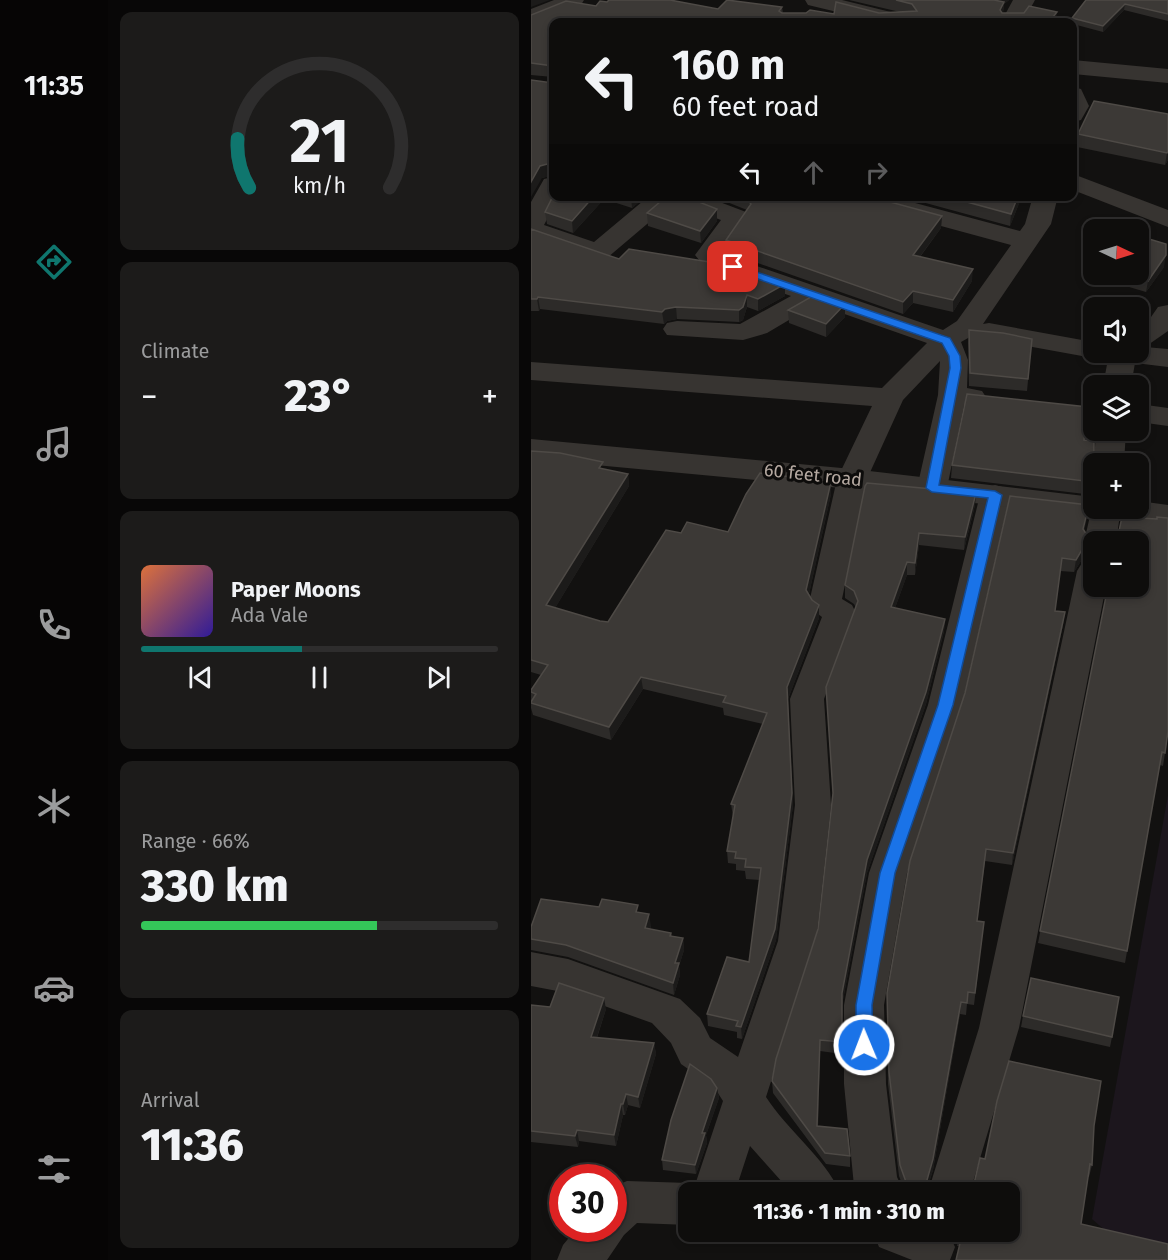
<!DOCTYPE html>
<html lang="en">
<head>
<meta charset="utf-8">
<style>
	:root { --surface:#0e0d0c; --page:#1c1b1a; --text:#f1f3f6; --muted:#9b9c9d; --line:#2e2d2d; --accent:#0f766e }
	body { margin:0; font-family:"Fira Sans",sans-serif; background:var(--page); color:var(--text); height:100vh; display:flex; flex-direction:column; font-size:22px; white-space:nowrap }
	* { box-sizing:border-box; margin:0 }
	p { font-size:20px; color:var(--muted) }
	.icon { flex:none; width:33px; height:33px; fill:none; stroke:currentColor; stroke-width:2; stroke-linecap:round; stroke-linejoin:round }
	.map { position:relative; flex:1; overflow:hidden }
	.details { display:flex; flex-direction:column; gap:12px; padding:12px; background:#080707; width:423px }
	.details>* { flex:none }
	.guide { position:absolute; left:18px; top:18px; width:528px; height:183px; border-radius:12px; box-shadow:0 3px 9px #0003,0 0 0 2px var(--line); background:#0e0d0c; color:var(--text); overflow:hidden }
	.needle { width:39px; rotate:94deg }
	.fabs { position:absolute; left:552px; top:219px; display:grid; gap:12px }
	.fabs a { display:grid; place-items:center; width:66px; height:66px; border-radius:12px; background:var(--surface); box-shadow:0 3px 9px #0003,0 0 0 2px var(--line); font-size:30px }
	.speed { position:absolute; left:18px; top:1164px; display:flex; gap:12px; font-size:30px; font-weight:700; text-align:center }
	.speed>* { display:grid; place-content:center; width:78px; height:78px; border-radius:50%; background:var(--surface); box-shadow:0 3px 9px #0003,0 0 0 2px var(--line); line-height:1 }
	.speed .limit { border:9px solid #d22; background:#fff; color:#111 }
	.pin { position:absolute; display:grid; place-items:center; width:51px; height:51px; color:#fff; margin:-26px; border-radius:12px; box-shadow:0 3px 9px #0006 }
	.me { position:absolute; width:66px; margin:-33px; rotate:359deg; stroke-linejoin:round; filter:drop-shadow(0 0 4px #0008) }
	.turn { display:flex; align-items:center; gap:21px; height:126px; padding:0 24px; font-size:27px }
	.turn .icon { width:78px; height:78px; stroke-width:2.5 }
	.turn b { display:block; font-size:42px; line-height:51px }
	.lanes { display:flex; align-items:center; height:57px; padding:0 24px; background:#0003; justify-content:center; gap:30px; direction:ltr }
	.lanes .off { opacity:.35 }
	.big { font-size:45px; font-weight:800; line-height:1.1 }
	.details .tile { flex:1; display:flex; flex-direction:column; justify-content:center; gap:9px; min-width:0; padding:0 21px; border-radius:12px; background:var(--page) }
	.details .dial { align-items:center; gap:0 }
	.dial svg { height:156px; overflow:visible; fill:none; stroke:var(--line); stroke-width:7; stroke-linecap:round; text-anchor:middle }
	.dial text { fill:var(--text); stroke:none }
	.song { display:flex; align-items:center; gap:18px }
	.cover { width:72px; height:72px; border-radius:9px; background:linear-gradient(135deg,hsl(20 70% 55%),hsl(250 70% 35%)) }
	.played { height:6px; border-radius:3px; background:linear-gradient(90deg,var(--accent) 45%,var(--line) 45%) }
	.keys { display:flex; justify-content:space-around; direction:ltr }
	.heat { display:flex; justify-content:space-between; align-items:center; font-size:33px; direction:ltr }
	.charge { height:9px; border-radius:4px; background:linear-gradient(90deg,#34c759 66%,var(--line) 0) }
	.trip { position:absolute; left:147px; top:1182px; width:342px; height:60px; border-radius:12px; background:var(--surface); box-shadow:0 3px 9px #0003,0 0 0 2px var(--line); font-weight:800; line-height:60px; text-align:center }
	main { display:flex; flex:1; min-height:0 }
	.tabs { display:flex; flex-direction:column; width:108px; justify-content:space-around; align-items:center; background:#060505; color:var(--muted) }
	.tabs .icon { width:42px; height:42px }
	.tabs .selected { color:var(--accent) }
	.tabs b { font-size:27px; color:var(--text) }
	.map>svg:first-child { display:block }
	.green { fill:#1c161d }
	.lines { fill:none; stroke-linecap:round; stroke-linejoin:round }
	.minor { fill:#373431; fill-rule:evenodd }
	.tertiary { fill:#373431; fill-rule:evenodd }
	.wall { fill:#2d2b29 }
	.shaded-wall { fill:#1c1b1a }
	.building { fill:#3c3936; stroke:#4e4a46; stroke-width:1.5 }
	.route { fill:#1a73e8; stroke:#114b97; stroke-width:1.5 }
	.labels { text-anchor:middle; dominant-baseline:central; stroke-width:6; stroke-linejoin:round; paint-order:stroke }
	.street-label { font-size:18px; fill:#b4a8a0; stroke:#0d0c0b }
</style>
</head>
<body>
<main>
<nav class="tabs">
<b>11:35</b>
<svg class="icon selected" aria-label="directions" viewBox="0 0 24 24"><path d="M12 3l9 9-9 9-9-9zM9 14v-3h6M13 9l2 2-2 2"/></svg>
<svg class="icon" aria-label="music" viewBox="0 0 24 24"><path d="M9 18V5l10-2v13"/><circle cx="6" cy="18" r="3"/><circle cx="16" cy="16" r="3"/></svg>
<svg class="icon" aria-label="phone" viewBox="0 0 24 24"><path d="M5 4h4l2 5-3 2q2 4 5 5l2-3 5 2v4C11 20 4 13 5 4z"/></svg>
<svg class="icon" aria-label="climate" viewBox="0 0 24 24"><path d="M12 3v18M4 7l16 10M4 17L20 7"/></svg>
<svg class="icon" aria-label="car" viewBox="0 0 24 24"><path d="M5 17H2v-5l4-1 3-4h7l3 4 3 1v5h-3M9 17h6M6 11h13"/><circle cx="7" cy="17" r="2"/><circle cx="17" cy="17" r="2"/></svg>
<svg class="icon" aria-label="filters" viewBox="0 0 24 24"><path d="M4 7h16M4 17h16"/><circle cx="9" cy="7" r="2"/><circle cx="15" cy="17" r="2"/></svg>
</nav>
<section class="details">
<div class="tile dial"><svg viewBox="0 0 100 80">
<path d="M14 69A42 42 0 1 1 86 69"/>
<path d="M14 69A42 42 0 0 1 8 44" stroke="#0f766e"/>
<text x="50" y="56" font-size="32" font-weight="700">21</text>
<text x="50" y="72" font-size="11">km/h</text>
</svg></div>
<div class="tile"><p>Climate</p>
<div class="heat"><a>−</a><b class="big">23°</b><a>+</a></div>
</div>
<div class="tile">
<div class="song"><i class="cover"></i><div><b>Paper Moons</b><p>Ada Vale</p></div></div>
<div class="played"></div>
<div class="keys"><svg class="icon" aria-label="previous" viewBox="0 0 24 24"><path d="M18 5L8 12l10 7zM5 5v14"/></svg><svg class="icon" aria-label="pause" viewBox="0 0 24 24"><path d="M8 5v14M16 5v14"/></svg><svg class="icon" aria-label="next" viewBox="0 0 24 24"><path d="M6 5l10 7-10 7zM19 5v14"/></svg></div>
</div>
<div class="tile"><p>Range · 66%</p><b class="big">330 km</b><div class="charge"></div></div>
<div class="tile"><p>Arrival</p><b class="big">11:36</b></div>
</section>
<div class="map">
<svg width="637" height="1260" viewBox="0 0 637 1260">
	<rect width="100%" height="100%" fill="#121110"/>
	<polygon class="green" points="637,795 637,1251 583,1238 561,1219"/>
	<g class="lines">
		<g class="minor">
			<polygon points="23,0 53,0 50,5 0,24 0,9"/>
			<polygon points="274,0 311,0 380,17 383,22 348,22 277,5"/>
			<polygon points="482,0 504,0 492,22 470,22"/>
			<polygon points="542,60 637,69 637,83 542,74"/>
			<polygon points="542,87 550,89 558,106 550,120 542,122"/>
			<polygon points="542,174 637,210 637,227 542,190"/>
			<path d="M22,177V196H28L13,225L63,242L118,196H173L215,212L219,217L191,254L412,330L426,321L480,245L318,201L315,196H358L489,231L494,224L502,196H527L520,224L452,324L458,323L562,342V352H608V327L620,317L627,307L637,305V331L614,347L637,349V367L604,363L600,386H572L577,359L572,355L562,358L458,339L448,337L446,333L430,342L437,360L436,388L451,391L455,397L451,403L433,405L416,488L412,495L401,498L390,495L386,488L407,395L409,361L372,400L336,479L311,599L321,605L325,613L293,699L300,805L285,941L235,1097C256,1130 293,1157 309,1192H260L219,1146L204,1192H158V1225L106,1223L93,1235L76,1260H26L32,1245L46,1228H82V1187L96,1181L158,1183L164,1185L192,1101L183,1087L150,1064L140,1043L121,1023L37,993L0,986V952L37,959L149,999L169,1018L179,1038L207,1057L247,941L264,805L259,699L291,617L283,611L278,603L306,479L341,406L0,380V362L351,388L396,343L285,304L236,333L212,340L136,335L132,329L136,323L146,321L209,324L260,296L173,266L164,255L190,220L142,202L76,258L67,260L58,258L0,238V202L13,179Z"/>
			<polygon points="608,404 637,408 637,426 608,422"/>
			<polygon points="565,430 595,430 593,464 563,464"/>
			<polygon points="464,485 475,488 479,495 431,705 376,873 353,1005 355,1084 366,1177 373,1192 326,1192 323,1186 313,1084 313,1005 338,873 397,705 449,495 453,488"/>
			<polygon points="562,503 562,508 590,508 585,542 562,542 562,551 558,550 553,542"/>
			<polygon points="562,560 562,586 575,586 488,1028 439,1192 397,1192 448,1028 546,571 551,563"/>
			<polygon points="342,1232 417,1232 424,1247 419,1260 381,1260 348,1247"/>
		</g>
		<polygon class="tertiary" points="0,439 321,469 562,497 562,508 608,508 608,501 637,505 637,525 321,489 0,459"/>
	</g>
	<g class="wall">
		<polygon points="318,0 478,0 473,4 472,13 525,22 22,22 22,176 22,175 11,178 22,77 0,75 0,15 65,6 187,9 251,7 252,13 303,14 369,12"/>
		<polygon points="555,0 637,0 637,21 593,10 572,32 542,24 541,18"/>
		<polygon points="637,114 637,160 634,165 546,147 547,134"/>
		<polygon points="22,196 115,196 101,208 73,199 42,233 16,224 14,212"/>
		<polygon points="181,196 337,196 411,216 410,228 389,257 441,281 422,312 382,303 372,314 195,252 195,240 216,210"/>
		<polygon points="369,196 491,196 479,226"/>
		<polygon points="116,213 186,221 170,243 117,226"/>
		<polygon points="0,229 88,259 254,296 227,311 216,307 212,320 208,322 146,319 136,321 133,324 9,309 8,311 0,311"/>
		<polygon points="633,267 615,292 588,284 589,274 608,274"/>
		<polygon points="257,310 314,317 295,337 258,323"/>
		<polygon points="438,330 501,339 496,391 438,386 437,343"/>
		<polygon points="553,440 562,464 562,495 420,478 421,465"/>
		<polygon points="0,451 73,469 97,474 98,486 24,608 69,621 77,622 150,533 197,532 300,482 300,494 278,594 281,600 288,605 288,618 257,699 262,805 245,940 211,1039 206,1038 206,1032 177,1026 176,1014 218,962 229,880 215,879 214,871 205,870 205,864 197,863 196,851 202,817 200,804 232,724 193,715 192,708 112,689 80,740 2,715 0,708 0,690 10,675 0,672"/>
		<polygon points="445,493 444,505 433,550 388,545 384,575 376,575 364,608 414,619 413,631 395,704 336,873 311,1005 311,1054 289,1051 287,1126 319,1156 319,1167 295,1164 242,1093 241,1081 287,929 302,796 295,687 325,608 323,604 314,598 314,585"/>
		<polygon points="479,496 558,505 553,530 558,538 563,540 565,539 566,532 588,531 591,517 626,519 626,517 637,518 637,731 634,753 632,766 629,765 594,963 507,943 577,586 608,586 608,542 562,542 562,558 550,561 543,572 529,571 524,611 534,612 532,625 481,865 454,861 446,921 453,922 443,1005 436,1004 435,1015 429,1014 402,1170 397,1186 397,1192 374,1192 368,1176 357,1084 356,993 379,861 434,693"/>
		<polygon points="120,926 119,929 140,933 141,936 152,938 153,950 148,966 149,975 143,995 37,957 0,950 0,927"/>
		<polygon points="0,1005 19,1007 75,1009 66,1038 123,1043 125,1054 109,1108 97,1105 94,1115 92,1115 85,1146 48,1141 47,1147 0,1142"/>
		<polygon points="492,1016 581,1037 579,1047 490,1027"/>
		<polygon points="186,1088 188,1098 175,1135 176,1143 165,1174 132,1170 131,1160"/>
		<polygon points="454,1159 561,1165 558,1177 557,1177 428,1246 426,1246 428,1232"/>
	</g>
	<g class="shaded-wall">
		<polygon points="0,0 19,0 0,7"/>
		<polygon points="463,0 478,0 473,4 472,13 468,21 469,10"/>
		<polygon points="594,4 593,10 572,32 572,26"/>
		<polygon points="526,12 525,22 518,22"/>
		<polygon points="637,151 637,160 634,165 636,153"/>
		<polygon points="20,163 22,175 11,178 0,197 0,182 9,166"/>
		<polygon points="63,196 73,196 73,199 42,233 41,221"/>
		<polygon points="100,196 115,196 101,208"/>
		<polygon points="487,196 491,196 479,226 480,214"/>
		<polygon points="186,209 186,221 170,243 169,231"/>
		<polygon points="411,216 410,228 381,267 382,255"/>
		<polygon points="635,255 633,267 615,292 617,281"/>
		<polygon points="442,269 441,281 422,312 422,300"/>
		<polygon points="254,284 254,296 227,311 227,299"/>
		<polygon points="382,291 382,303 372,314 372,302"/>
		<polygon points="216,295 216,307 212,320 208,322 208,310"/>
		<polygon points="7,297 9,309 8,311 6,299"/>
		<polygon points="314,304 314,317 295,337 295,324"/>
		<polygon points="145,307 146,319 136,321 133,324 131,312 134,309"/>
		<polygon points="97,474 98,486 18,618 15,605"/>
		<polygon points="300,482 300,494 276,603 275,590"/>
		<polygon points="445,493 444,505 433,550 434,537"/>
		<polygon points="558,505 556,518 551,542 552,529"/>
		<polygon points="388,533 388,545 384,575 384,563"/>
		<polygon points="562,546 562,558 550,561 543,572 545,560 552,548"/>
		<polygon points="376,562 376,575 360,619 360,607"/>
		<polygon points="288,605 288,618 257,699 256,687"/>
		<polygon points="534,612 532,625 481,865 482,853"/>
		<polygon points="414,619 413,631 395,704 336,873 311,1005 311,1054 311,993 336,860"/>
		<polygon points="110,677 112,689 80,740 78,727"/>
		<polygon points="261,793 262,805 245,940 211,1039 210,1027"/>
		<polygon points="118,914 120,926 115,940 114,928"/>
		<polygon points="152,938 153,950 148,966 149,975 143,995 142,983 144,963"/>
		<polygon points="73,998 75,1009 62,1049 60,1037"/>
		<polygon points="430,1002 429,1014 402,1170 396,1188 396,1180"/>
		<polygon points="289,1040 289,1051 287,1137 286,1126"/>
		<polygon points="123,1043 125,1054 109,1108 107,1097"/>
		<polygon points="186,1088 188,1098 175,1135 176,1143 165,1174 164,1165 171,1133"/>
		<polygon points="95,1094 97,1105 94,1115 92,1104"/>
		<polygon points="90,1104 92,1115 85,1146 83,1135"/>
		<polygon points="46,1130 48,1141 47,1147 44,1136"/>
	</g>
	<g class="building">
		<polygon points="78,0 139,0 187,9 196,0 251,7 248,11 251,13 275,13 279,10 303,14 305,2 348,13 386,11 381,4 365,0 463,0 473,2 469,10 471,13 493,13 498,6 526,12 518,22 22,22 22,165 20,163 9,166 0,182 0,80 22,83 22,66 0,63 0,15 35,1 65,6 69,1 76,2"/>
		<polygon points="555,0 637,0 637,14 594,4 572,26 541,18"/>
		<polygon points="563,101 637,114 637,151 636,153 547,134"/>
		<polygon points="22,196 63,196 41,221 14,212"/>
		<polygon points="136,196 153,196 186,209 169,231 116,213"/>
		<polygon points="211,196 337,196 411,216 382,255 442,269 422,300 382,291 372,302 195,240 220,204 215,198"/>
		<polygon points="414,196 487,196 480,214"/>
		<polygon points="0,229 88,259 98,249 197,265 254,284 227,299 216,295 212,307 208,310 145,307 134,309 131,312 7,297 6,299 0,299"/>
		<polygon points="608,236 635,244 635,255 617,281 597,274 608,274"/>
		<polygon points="285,294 314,304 295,324 257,310"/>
		<polygon points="438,330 472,333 501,339 497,379 439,373"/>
		<polygon points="436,394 557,407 553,440 563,441 563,453 570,453 568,464 562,464 562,482 421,465"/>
		<polygon points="0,451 29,453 72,462 68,468 97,474 15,605 69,621 77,622 135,530 150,533 156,522 197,532 215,494 229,473 300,482 275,590 281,600 288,605 256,687 261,793 244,929 210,1027 205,1026 207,1021 176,1014 196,957 218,962 230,868 214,867 215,859 204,858 205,852 196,851 204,805 200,804 236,713 192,702 195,696 110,677 78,727 0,703 0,702 5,694 0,692 0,690 17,665 0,660"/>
		<polygon points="336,483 445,493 434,537 388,533 384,563 376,562 360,607 414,619 395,692 336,860 311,993 311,1042 289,1040 286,1126 316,1129 319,1156 294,1153 241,1081 245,1059 287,929 302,793 295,687 327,601 323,591 314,585 334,486"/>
		<polygon points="479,496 558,505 552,529 558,538 563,540 566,538 566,532 588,531 591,517 626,519 626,517 637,518 637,731 634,753 631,752 596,951 509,931 577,586 608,586 608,542 562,542 562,546 552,548 545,560 531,558 524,611 534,612 482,853 455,849 446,921 453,922 444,993 437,992 436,1003 430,1002 402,1159 396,1180 397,1188 375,1182 369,1165 358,1072 356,993 379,861 434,693"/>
		<polygon points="10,899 68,907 71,899 107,905 105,912 118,914 114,928 140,933 139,936 152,938 144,963 148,963 142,983 35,945 0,939 0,927"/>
		<polygon points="500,978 588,997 581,1037 492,1016"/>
		<polygon points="28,983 73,998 60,1037 123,1043 107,1097 95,1094 92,1104 90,1104 83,1135 46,1130 44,1136 0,1131 0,1005 19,1007"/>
		<polygon points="478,1061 570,1081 563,1126 561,1165 559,1164 550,1224 637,1244 637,1260 425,1260 431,1235 427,1234 428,1232 478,1232 478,1192 441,1192 449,1158 454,1159 466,1101"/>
		<polygon points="159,1064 180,1079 186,1088 171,1133 174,1133 164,1165 131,1160 140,1120"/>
	</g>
	<polygon class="route" points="202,264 419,338 429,356 430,368 408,485 464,491 471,495 422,705 364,873 341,1005 342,1045 339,1050 333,1052 328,1050 325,1045 325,1005 349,873 407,705 457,498 401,492 395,488 419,368 418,356 411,343 198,269 198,265"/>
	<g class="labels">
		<g class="street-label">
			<text transform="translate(282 475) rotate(6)">60 feet road</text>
		</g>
	</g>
</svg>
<div class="fabs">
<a><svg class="needle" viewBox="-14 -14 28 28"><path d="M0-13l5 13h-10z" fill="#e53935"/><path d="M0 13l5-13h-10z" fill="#9b9c9d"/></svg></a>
<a><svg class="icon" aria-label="sound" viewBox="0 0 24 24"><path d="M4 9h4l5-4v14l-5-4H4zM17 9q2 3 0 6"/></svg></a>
<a><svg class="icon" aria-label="layers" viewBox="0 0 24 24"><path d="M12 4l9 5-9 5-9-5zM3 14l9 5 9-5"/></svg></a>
<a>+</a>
<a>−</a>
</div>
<div class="speed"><div class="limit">30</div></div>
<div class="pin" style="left:202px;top:267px;background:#d93025"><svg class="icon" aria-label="arrive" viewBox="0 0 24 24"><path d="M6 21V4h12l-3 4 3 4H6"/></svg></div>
<svg class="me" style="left:333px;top:1045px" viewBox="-20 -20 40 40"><circle r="17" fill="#1a73e8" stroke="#fff" stroke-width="3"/><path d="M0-11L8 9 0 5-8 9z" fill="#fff"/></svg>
<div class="trip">11:36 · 1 min · 310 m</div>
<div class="guide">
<div class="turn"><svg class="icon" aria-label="left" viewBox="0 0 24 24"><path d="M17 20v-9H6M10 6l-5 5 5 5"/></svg><div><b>160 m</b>60 feet road</div></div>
<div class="lanes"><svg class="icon" aria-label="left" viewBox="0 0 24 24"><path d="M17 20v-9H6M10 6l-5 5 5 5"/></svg><svg class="icon off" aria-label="ahead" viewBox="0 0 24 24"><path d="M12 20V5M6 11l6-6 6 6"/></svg><svg class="icon off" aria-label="right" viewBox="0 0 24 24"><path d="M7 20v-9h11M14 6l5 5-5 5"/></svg></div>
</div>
</div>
</main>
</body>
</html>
